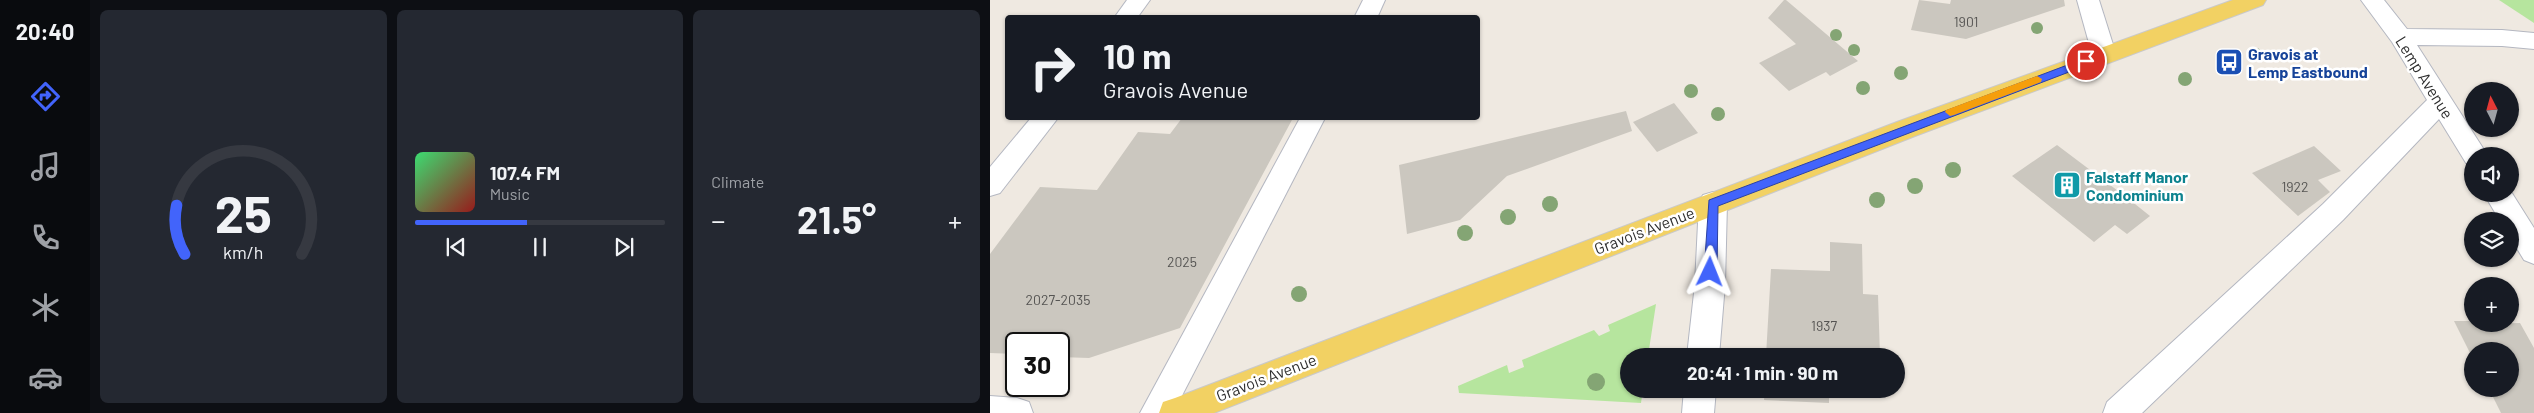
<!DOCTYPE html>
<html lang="en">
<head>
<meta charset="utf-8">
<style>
	:root { --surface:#171b24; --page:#242831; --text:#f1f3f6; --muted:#9ea1a6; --line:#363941; --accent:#4264fb }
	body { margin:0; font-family:Barlow,sans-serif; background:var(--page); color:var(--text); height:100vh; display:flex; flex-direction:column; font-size:19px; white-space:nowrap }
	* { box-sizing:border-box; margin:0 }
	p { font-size:16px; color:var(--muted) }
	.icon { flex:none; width:28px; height:28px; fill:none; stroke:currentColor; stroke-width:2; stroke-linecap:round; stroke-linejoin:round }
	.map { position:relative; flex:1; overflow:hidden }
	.details { display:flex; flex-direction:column; gap:10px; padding:10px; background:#0d0f14; width:900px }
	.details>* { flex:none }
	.top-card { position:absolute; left:15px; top:15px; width:475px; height:105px; border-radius:5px; box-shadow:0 1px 4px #0004; background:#171b24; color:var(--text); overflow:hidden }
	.needle { width:32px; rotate:354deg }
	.fabs { position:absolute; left:1474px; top:82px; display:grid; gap:10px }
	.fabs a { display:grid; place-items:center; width:55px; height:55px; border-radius:50%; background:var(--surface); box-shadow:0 1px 4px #0004; font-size:25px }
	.speed { position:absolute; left:15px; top:332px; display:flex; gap:10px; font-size:25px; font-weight:700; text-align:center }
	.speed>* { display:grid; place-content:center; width:65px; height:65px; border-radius:50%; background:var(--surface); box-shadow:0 1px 4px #0004; line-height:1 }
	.speed .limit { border:2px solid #111; border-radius:8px; background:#fff; color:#111 }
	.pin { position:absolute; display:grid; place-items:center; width:42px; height:42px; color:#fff; margin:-21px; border:2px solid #fff; border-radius:50%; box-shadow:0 1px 5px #0007 }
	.me { position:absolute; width:55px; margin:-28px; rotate:2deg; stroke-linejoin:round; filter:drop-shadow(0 0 4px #0008) }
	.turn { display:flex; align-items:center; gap:18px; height:105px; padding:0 15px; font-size:22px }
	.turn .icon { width:65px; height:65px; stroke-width:2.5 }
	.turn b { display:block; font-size:35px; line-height:42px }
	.big { font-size:38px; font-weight:700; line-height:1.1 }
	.details .tile { flex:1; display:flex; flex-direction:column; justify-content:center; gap:8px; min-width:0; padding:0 18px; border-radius:8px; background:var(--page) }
	.details .dial { align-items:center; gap:0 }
	.dial svg { height:130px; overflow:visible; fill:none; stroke:var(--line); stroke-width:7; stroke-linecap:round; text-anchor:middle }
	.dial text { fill:var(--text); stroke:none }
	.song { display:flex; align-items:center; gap:15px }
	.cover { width:60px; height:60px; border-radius:8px; background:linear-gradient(135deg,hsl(140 70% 55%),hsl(0 70% 35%)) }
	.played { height:5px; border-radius:2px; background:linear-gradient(90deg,var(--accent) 45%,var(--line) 45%) }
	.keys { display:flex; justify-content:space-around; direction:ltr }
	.heat { display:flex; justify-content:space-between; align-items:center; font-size:28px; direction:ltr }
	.details .tiles { flex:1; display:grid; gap:10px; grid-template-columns:repeat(3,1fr) }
	.trip { position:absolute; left:630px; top:348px; width:285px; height:50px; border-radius:25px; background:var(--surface); box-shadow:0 1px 4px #0004; font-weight:700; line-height:50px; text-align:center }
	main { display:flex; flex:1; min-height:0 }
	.tab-bar { display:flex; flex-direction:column; width:90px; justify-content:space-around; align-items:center; background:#090b0e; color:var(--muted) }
	.tab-bar .icon { width:35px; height:35px }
	.tab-bar .selected { color:var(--accent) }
	.tab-bar b { font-size:22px; color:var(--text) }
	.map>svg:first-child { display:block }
	.green { fill:#b6e59e }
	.building { fill:#cbc7bf }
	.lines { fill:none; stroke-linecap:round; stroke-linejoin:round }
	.minor-casing { stroke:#b4b7c1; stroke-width:2 }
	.major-casing { stroke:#c9c9c9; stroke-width:2 }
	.minor { fill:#fff; fill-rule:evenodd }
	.major { fill:#f2d163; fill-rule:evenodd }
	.tree { fill:#84a574 }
	.route { fill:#4264fb; stroke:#2b41a3 }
	.slow { fill:#f59e0b }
	.labels { text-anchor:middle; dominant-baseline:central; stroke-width:5; stroke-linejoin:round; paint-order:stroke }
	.number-label { font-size:14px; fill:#555452 }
	.transit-label { font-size:16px; font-weight:bold; fill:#164399; stroke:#fff; text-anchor:start }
	.street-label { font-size:16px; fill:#2e2e2e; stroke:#fff }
	.culture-label { font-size:16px; font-weight:bold; fill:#0d838f; stroke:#fff; text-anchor:start }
</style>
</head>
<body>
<main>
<nav class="tab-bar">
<b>20:40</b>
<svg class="icon selected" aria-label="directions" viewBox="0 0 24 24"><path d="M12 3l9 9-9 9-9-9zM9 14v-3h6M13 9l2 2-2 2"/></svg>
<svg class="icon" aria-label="music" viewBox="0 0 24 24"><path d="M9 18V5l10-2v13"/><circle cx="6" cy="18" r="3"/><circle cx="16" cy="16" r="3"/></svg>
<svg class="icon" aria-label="phone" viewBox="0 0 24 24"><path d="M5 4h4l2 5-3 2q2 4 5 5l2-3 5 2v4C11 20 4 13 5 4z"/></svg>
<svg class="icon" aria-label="climate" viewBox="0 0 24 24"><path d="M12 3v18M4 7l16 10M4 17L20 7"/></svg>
<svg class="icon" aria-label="car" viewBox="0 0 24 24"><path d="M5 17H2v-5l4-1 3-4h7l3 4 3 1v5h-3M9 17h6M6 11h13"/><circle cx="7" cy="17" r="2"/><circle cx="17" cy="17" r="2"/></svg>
</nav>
<section class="details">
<div class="tiles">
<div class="tile dial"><svg viewBox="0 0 100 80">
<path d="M14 69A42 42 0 1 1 86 69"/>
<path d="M14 69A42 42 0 0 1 9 39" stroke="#4264fb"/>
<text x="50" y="56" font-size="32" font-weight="700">25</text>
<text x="50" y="72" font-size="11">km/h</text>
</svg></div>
<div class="tile">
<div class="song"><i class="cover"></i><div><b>107.4 FM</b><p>Music</p></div></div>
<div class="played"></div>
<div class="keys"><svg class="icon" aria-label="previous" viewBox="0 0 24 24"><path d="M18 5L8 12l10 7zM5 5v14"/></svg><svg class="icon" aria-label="pause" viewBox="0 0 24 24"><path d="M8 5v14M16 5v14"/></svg><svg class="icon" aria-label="next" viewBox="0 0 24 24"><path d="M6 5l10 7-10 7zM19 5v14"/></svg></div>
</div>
<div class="tile"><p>Climate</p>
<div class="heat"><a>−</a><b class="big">21.5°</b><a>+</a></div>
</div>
</div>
</section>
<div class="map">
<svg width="1544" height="413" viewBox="0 0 1544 413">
	<rect width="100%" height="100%" fill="#efe9e1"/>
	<g class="green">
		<polygon points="1509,0 1544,0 1544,23"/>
		<polygon points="666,304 658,356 639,356 639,389 653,389 651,403 469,393 468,386 517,365 519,373 534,367 532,360 604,330 609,336 620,331 618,325"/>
	</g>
	<g class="building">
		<polygon points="794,0 796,0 868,61 840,76 836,72 799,91 769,63 806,44 778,18"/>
		<polygon points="929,0 960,4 961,0 1074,0 1075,6 976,39 921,30"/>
		<polygon points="684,103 708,133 667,152 643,122"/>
		<polygon points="636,111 642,131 517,176 470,220 417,234 409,165"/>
		<polygon points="192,118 303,118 190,328 99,358 69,357 69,344 26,344 26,354 0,353 0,254 50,187 107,190 148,132 180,134"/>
		<polygon points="1067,145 1140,200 1160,216 1137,234 1125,225 1104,242 1022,176"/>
		<polygon points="1324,146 1351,171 1328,180 1340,192 1308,216 1262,173"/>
		<polygon points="840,242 872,244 873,294 888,295 890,356 776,356 781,269 840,271"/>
		<polygon points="1464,321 1482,321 1482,324 1530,323 1544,348 1544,413 1511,413 1499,389 1520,389 1520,351 1482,351 1482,357"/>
		<polygon points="775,389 866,389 866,391 839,391 839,403 774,400"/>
	</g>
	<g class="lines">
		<g class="minor-casing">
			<g id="minor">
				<polygon points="137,0 160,0 147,18 124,18"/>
				<polygon points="373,0 395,0 387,18 364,18"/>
				<polygon points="1087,0 1109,0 1126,54 1122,60 1114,62 1106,60 1102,54"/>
				<polygon points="1371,0 1394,0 1417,29 1512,30 1544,33 1544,49 1512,46 1427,45 1498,156 1482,156 1482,165 1476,163 1449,119 1353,220 1152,413 1113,413 1117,402 1333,204 1437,100 1402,42"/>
				<polygon points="41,118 68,118 10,193 0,196 0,167"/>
				<polygon points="310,118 335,118 183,413 150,413"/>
				<polygon points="1520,190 1544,228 1544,264 1534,260 1520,237 1520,221 1510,221 1494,194 1520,194"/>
				<polygon points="723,192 733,195 737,203 735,284 729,356 697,356 705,284 709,203 713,195"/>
				<polygon points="694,389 726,389 724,413 692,413"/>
				<polygon points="0,396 27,398 39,402 43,413 0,413"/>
			</g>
		</g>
		<g class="major-casing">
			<polygon id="major" points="1243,0 1276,0 1273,5 925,136 224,413 169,413 173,402 185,398 907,122"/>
		</g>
		<use href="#minor" class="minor"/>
		<use href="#major" class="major"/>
	</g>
	<g class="tree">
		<circle cx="1047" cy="28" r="6"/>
		<circle cx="846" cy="35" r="6"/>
		<circle cx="864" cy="50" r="6"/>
		<circle cx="1266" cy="54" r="6"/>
		<circle cx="911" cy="73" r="7"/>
		<circle cx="1195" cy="79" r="7"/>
		<circle cx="873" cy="88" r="7"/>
		<circle cx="701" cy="91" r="7"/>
		<circle cx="728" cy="114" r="7"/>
		<circle cx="963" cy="170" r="8"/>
		<circle cx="925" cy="186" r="8"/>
		<circle cx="887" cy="200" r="8"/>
		<circle cx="560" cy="204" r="8"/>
		<circle cx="518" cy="217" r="8"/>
		<circle cx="475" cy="233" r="8"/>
		<circle cx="309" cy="294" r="8"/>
		<circle cx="606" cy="382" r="9"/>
	</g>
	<polygon class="route" points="1096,58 1100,59 1100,64 728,206 727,272 720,277 716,275 714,272 719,200"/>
	<polygon class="slow" points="1047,76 1052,79 1051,82 964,115 960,116 955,112 956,110"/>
	<defs>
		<g id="bus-square" transform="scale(1.4375)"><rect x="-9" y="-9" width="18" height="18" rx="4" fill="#1a4fb4" stroke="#fff"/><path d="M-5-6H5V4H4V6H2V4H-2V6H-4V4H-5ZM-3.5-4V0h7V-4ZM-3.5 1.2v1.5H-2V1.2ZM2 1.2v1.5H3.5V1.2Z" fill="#fff"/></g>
		<g id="building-square" transform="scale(1.4375)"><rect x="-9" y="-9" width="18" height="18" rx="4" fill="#0f9aa8" stroke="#fff"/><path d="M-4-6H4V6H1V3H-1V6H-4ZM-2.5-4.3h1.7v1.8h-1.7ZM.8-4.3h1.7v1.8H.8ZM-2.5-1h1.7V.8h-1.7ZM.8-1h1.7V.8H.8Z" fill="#fff"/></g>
	</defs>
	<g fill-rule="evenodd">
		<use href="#bus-square" x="1239" y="62"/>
		<use href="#building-square" x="1077" y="185"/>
	</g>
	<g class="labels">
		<g class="number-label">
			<text x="976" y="21">1901</text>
			<text x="1305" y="186">1922</text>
			<text x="192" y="261">2025</text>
			<text x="68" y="299">2027-2035</text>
			<text x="834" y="325">1937</text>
		</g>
		<g class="transit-label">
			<text x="1258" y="53">Gravois at<tspan x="1258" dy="18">Lemp Eastbound</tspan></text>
		</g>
		<g class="street-label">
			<text transform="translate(1435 77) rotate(58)">Lemp Avenue</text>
			<text transform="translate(654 230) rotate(-21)">Gravois Avenue</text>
			<text transform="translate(276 377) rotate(-21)">Gravois Avenue</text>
		</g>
		<g class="culture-label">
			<text x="1096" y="176">Falstaff Manor<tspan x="1096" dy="18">Condominium</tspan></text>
		</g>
	</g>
</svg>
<div class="fabs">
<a><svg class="needle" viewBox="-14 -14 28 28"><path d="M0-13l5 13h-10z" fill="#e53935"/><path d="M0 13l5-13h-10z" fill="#9ea1a6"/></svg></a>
<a><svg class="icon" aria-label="sound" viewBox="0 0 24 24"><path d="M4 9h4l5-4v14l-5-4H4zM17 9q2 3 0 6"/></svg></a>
<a><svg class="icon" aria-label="layers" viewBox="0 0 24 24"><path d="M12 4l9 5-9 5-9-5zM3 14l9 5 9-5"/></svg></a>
<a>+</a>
<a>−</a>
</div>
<div class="speed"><div class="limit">30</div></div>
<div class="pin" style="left:1096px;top:61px;background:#d93025"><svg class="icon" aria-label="arrive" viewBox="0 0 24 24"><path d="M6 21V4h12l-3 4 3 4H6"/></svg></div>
<svg class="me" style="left:720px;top:272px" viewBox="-20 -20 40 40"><path d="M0-17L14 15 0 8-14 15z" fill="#4264fb" stroke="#fff" stroke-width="4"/></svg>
<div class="trip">20:41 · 1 min · 90 m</div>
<div class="top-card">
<div class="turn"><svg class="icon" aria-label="right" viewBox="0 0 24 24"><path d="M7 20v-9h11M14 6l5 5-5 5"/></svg><div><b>10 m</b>Gravois Avenue</div></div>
</div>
</div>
</main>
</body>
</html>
